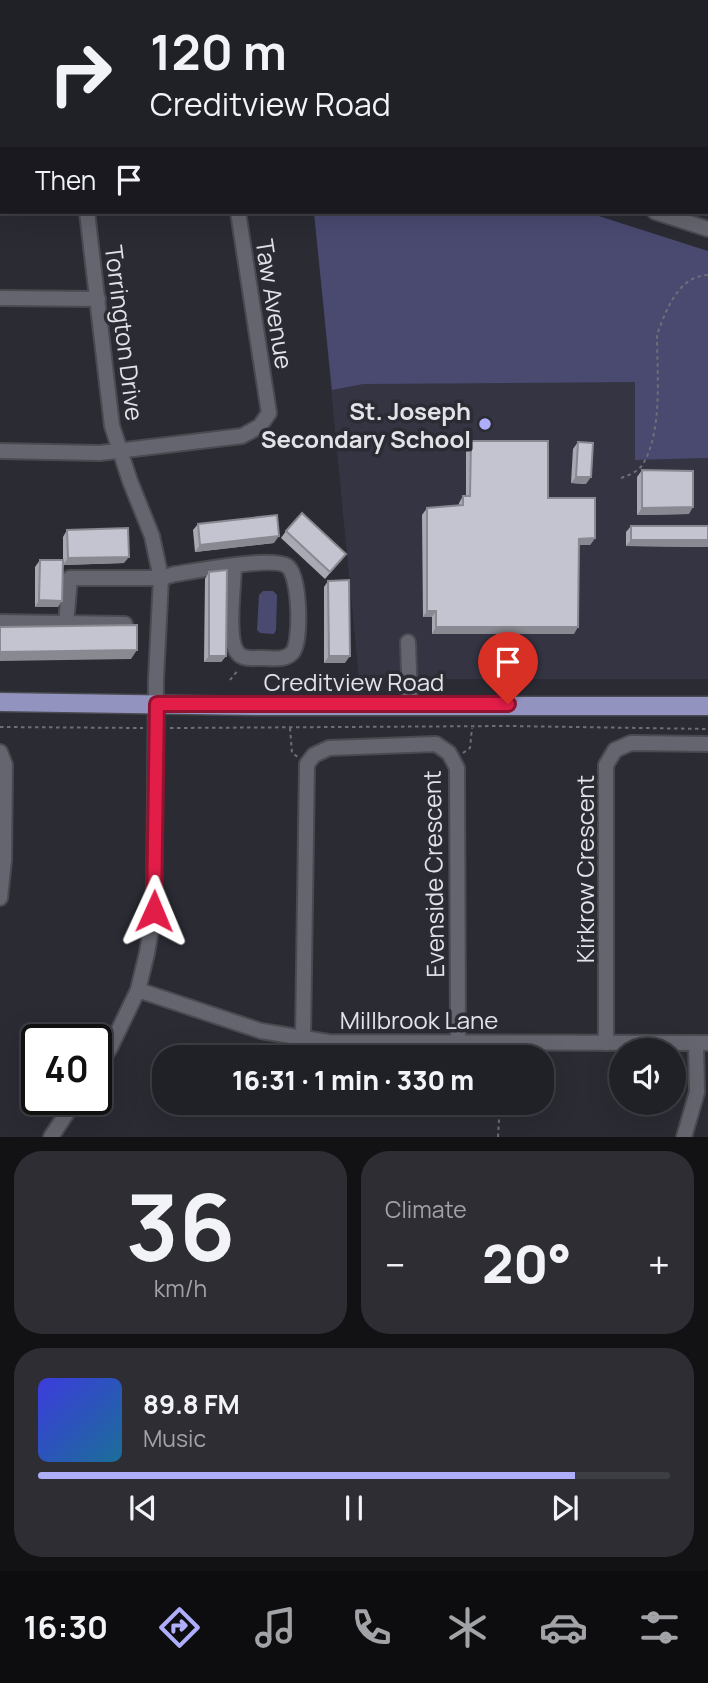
<!DOCTYPE html>
<html lang="en">
<head>
<meta charset="utf-8">
<style>
	:root { --surface:#202027; --page:#2d2d33; --text:#f1f3f6; --muted:#a2a3a7; --line:#3d3e44; --accent:#aeaefa }
	body { margin:0; font-family:Manrope,sans-serif; background:var(--page); color:var(--text); height:100vh; display:flex; flex-direction:column; font-size:26px; white-space:nowrap }
	* { box-sizing:border-box; margin:0 }
	p { font-size:23px; color:var(--muted) }
	.icon { flex:none; width:38px; height:38px; fill:none; stroke:currentColor; stroke-width:2; stroke-linecap:round; stroke-linejoin:round }
	.map { position:relative; height:1137px; overflow:hidden }
	.side { display:flex; flex-direction:column; gap:14px; padding:14px; background:#121215; flex:1 }
	.side>* { flex:none }
	.banner { position:absolute; left:0px; top:0px; width:709px; height:214px; box-shadow:0 7px 28px #0002,0 0 0 2px var(--line); background:#202027; color:var(--text); overflow:hidden }
	.buttons { position:absolute; left:609px; top:1038px; display:grid; gap:14px }
	.buttons a { display:grid; place-items:center; width:77px; height:77px; border-radius:50%; background:var(--surface); box-shadow:0 7px 28px #0002,0 0 0 2px var(--line); font-size:35px }
	.speed { position:absolute; left:21px; top:1024px; display:flex; gap:14px; font-size:35px; font-weight:700; text-align:center }
	.speed>* { display:grid; place-content:center; width:91px; height:91px; border-radius:50%; background:var(--surface); box-shadow:0 7px 28px #0002,0 0 0 2px var(--line); line-height:1 }
	.speed .limit { border:4px solid #111; border-radius:10px; background:#fff; color:#111 }
	.pin { position:absolute; display:grid; place-items:center; width:60px; height:60px; color:#fff; margin:-72px -30px; border-radius:50% 50% 50% 0; rotate:-45deg; box-shadow:0 0 7px #0007 }
	.pin .icon { rotate:45deg }
	.me { position:absolute; width:77px; margin:-38px; rotate:1deg; stroke-linejoin:round; filter:drop-shadow(0 0 5px #0008) }
	.turn { display:flex; align-items:center; gap:24px; height:147px; padding:0 35px; font-size:32px }
	.turn .icon { width:91px; height:91px; stroke-width:2.5 }
	.turn b { display:block; font-size:49px; line-height:60px }
	.then { display:flex; align-items:center; height:66px; padding:0 35px; background:#0003; gap:14px; font-size:26px }
	.big { font-size:52px; font-weight:800; line-height:1.1 }
	.side .tile { flex:1; display:flex; flex-direction:column; justify-content:center; gap:10px; min-width:0; padding:0 24px; border-radius:28px; background:var(--page) }
	.side .dial { align-items:center; gap:0 }
	.dial b { font-size:91px; line-height:1 }
	.song { display:flex; align-items:center; gap:21px }
	.cover { width:84px; height:84px; border-radius:10px; background:linear-gradient(135deg,hsl(240 70% 55%),hsl(200 70% 35%)) }
	.played { height:7px; border-radius:4px; background:linear-gradient(90deg,var(--accent) 85%,var(--line) 85%) }
	.keys { display:flex; justify-content:space-around; direction:ltr }
	.heat { display:flex; justify-content:space-between; align-items:center; font-size:38px; direction:ltr }
	.side .tiles { flex:1; display:grid; gap:14px; grid-template-columns:1fr 1fr }
	.tile:last-child { grid-column:span 2 }
	.trip { position:absolute; left:152px; top:1045px; width:402px; height:70px; border-radius:28px; background:var(--surface); box-shadow:0 7px 28px #0002,0 0 0 2px var(--line); font-weight:800; line-height:70px; text-align:center }
	.dock { display:flex; height:112px; justify-content:space-around; align-items:center; background:#0d0d10; color:var(--muted) }
	.dock .icon { width:49px; height:49px }
	.dock .on { color:var(--accent) }
	.dock b { font-size:32px; color:var(--text) }
	.map>svg:first-child { display:block }
	.built { fill:#343443 }
	.green { fill:#4a4a71 }
	.lines { fill:none; stroke-linecap:round; stroke-linejoin:round }
	.minor-casing { stroke:#4a4a51; stroke-width:18 }
	.major-casing { stroke:#4a4a51; stroke-width:21 }
	.path { stroke:#6e6e76; stroke-width:2; stroke-dasharray:3.5 3.5; stroke-linecap:butt }
	.minor { stroke:#65656f; stroke-width:14 }
	.major { stroke:#9293bf; stroke-width:18 }
	.wall { fill:#a8a9b2 }
	.shaded-wall { fill:#888991 }
	.building { fill:#c3c4cf; stroke:#888991; stroke-width:2 }
	.route-casing { stroke:#92132f; stroke-width:18 }
	.route { stroke:#e11d48; stroke-width:12 }
	.poi-dot { fill:#aeaefa; stroke:#2b2b34; stroke-width:2.5 }
	.labels { text-anchor:middle; dominant-baseline:central; stroke-width:7; stroke-linejoin:round; paint-order:stroke }
	.street-label { font-size:24px; fill:#e2e2e8; stroke:#2b2b34 }
	.poi-label { font-size:24px; font-weight:bold; fill:#e2e2e8; stroke:#2b2b34; text-anchor:end }
</style>
</head>
<body>
<div class="map">
<svg width="708" height="1137" viewBox="0 0 708 1137">
	<rect width="100%" height="100%" fill="#2b2b34"/>
	<polygon class="built" points="314,212 586,212 650,233 635,460 708,458 708,679 359,679"/>
	<g class="green">
		<polygon points="314,212 586,212 708,251 708,458 635,460 635,382 363,384 332,390"/>
		<polygon points="263,591 273,591 277,595 276,630 274,634 260,633 257,630 259,595"/>
	</g>
	<g class="lines">
		<g class="minor-casing">
			<g id="minor">
				<polyline points="215,2 216,0"/>
				<polyline points="536,2 537,0"/>
				<polyline points="697,2 698,0"/>
				<polyline points="0,7 2,7"/>
				<polyline points="707,66 708,66"/>
				<polyline points="0,153 2,153"/>
				<polyline points="87,212 112,426 130,481 152,536 161,578 156,679 154,911 147,953 138,990 110,1048 96,1069"/>
				<polyline points="655,212 708,229"/>
				<polyline points="0,298 98,299"/>
				<polyline points="0,451 100,453 242,436 260,426 269,413 238,212"/>
				<polyline points="0,622 125,624"/>
				<path d="M66,623L70,578H161L175,574C196,571 273,556 287,566C300,574 302,643 292,653C284,661 272,658 261,658C253,658 242,660 237,652C226,637 234,585 234,566"/>
				<polyline points="408,642 410,705"/>
				<polyline points="0,752 5,765 4,860 0,898"/>
				<polyline points="138,990 261,1031 328,1042 708,1043"/>
				<polyline points="303,1038 307,764 314,755 329,748 436,744 449,753 457,768 458,1043"/>
				<polyline points="606,1043 606,765 615,750 631,743 708,744"/>
				<polyline points="51,1137 76,1099"/>
				<polyline points="684,1137 697,1092 696,1043"/>
			</g>
		</g>
		<g class="major-casing">
			<polyline id="major" points="0,702 262,706 708,706"/>
		</g>
		<g class="path">
			<path d="M621,478C629,475 638,472 643,464C663,430 657,373 657,335C666,310 678,276 708,275"/>
			<polyline points="230,680 238,670"/>
			<polyline points="0,727 143,728"/>
			<polyline points="170,728 509,726 708,729"/>
			<polyline points="290,728 292,753 298,757"/>
			<polyline points="463,753 470,748 472,728"/>
			<polyline points="498,1137 500,1102"/>
		</g>
		<use href="#minor" class="minor"/>
		<use href="#major" class="major"/>
	</g>
	<g class="wall">
		<polygon points="471,441 548,498 595,538 590,545 579,545 574,634 432,634 432,617 423,617 422,515 427,508 459,505 459,503 463,496 466,496 466,448"/>
		<polygon points="578,442 586,484 571,483 573,449"/>
		<polygon points="642,470 689,514 637,515 637,477"/>
		<polygon points="198,524 274,543 195,552 193,530"/>
		<polygon points="631,526 708,526 708,547 626,546 626,532"/>
		<polygon points="67,530 124,563 63,565 58,607 35,607 35,567 40,560 63,560 63,537"/>
		<polygon points="286,531 346,554 325,579 281,538"/>
		<polygon points="209,572 226,656 221,662 204,662 205,579"/>
		<polygon points="328,581 345,663 324,663 324,587"/>
	</g>
	<g class="shaded-wall">
		<polygon points="576,477 591,477 586,484 571,483"/>
		<polygon points="693,507 689,514 637,515 642,508"/>
		<polygon points="279,536 274,543 195,552 200,545"/>
		<polygon points="595,538 590,545 574,545 579,539"/>
		<polygon points="631,540 708,540 708,547 626,546"/>
		<polygon points="129,557 124,563 63,565 68,558"/>
		<polygon points="39,600 62,601 58,607 35,607"/>
		<polygon points="427,611 436,611 432,617 423,617"/>
		<polygon points="436,627 578,627 574,634 432,634"/>
		<polygon points="137,650 131,659 0,661 0,652"/>
		<polygon points="209,656 226,656 221,662 204,662"/>
		<polygon points="329,656 350,656 345,663 324,663"/>
	</g>
	<g class="building">
		<polygon points="471,441 548,441 548,498 595,498 595,538 579,539 578,627 436,627 436,611 427,611 427,508 463,505 463,496 470,496"/>
		<polygon points="578,442 593,443 591,477 576,477"/>
		<polygon points="642,470 693,471 693,507 642,508"/>
		<polygon points="302,513 346,554 330,572 286,531"/>
		<polygon points="277,515 279,536 200,545 198,524"/>
		<rect x="631" y="526" width="77" height="14"/>
		<polygon points="128,528 129,557 68,558 67,530"/>
		<polygon points="40,560 63,560 62,601 39,600"/>
		<polygon points="227,570 226,656 209,656 209,572"/>
		<polygon points="349,580 350,656 329,656 328,581"/>
		<polygon points="137,625 137,650 0,652 0,627"/>
	</g>
	<g class="lines">
		<g class="route-casing">
			<polyline id="route" points="154,911 157,704 508,704"/>
		</g>
		<use href="#route" class="route"/>
	</g>
	<circle class="poi-dot" cx="485" cy="424" r="7"/>
	<g class="labels">
		<g class="street-label">
			<text transform="translate(275 304) rotate(81)">Taw Avenue</text>
			<text transform="translate(125 333) rotate(83)">Torrington Drive</text>
			<text x="354" y="681">Creditview Road</text>
			<text transform="translate(584 869) rotate(-90)">Kirkrow Crescent</text>
			<text transform="translate(433 874) rotate(-91)">Evenside Crescent</text>
			<text x="419" y="1019">Millbrook Lane</text>
		</g>
		<g class="poi-label">
			<text x="471" y="410">St. Joseph<tspan x="471" dy="28">Secondary School</tspan></text>
		</g>
	</g>
</svg>
<div class="buttons">
<a><svg class="icon" aria-label="sound" viewBox="0 0 24 24"><path d="M4 9h4l5-4v14l-5-4H4zM17 9q2 3 0 6"/></svg></a>
</div>
<div class="speed"><div class="limit">40</div></div>
<div class="pin" style="left:508px;top:704px;background:#d93025"><svg class="icon" aria-label="arrive" viewBox="0 0 24 24"><path d="M6 21V4h12l-3 4 3 4H6"/></svg></div>
<svg class="me" style="left:154px;top:911px" viewBox="-20 -20 40 40"><path d="M0-17L14 15 0 8-14 15z" fill="#e11d48" stroke="#fff" stroke-width="4"/></svg>
<div class="trip">16:31 · 1 min · 330 m</div>
<div class="banner">
<div class="turn"><svg class="icon" aria-label="right" viewBox="0 0 24 24"><path d="M7 20v-9h11M14 6l5 5-5 5"/></svg><div><b>120 m</b>Creditview Road</div></div>
<div class="then">Then<svg class="icon" aria-label="arrive" viewBox="0 0 24 24"><path d="M6 21V4h12l-3 4 3 4H6"/></svg></div>
</div>
</div>
<section class="side">
<div class="tiles">
<div class="tile dial"><b>36</b><p>km/h</p></div>
<div class="tile"><p>Climate</p>
<div class="heat"><a>−</a><b class="big">20°</b><a>+</a></div>
</div>
<div class="tile">
<div class="song"><i class="cover"></i><div><b>89.8 FM</b><p>Music</p></div></div>
<div class="played"></div>
<div class="keys"><svg class="icon" aria-label="previous" viewBox="0 0 24 24"><path d="M18 5L8 12l10 7zM5 5v14"/></svg><svg class="icon" aria-label="pause" viewBox="0 0 24 24"><path d="M8 5v14M16 5v14"/></svg><svg class="icon" aria-label="next" viewBox="0 0 24 24"><path d="M6 5l10 7-10 7zM19 5v14"/></svg></div>
</div>
</div>
</section>
<nav class="dock">
<b>16:30</b>
<svg class="icon on" aria-label="directions" viewBox="0 0 24 24"><path d="M12 3l9 9-9 9-9-9zM9 14v-3h6M13 9l2 2-2 2"/></svg>
<svg class="icon" aria-label="music" viewBox="0 0 24 24"><path d="M9 18V5l10-2v13"/><circle cx="6" cy="18" r="3"/><circle cx="16" cy="16" r="3"/></svg>
<svg class="icon" aria-label="phone" viewBox="0 0 24 24"><path d="M5 4h4l2 5-3 2q2 4 5 5l2-3 5 2v4C11 20 4 13 5 4z"/></svg>
<svg class="icon" aria-label="climate" viewBox="0 0 24 24"><path d="M12 3v18M4 7l16 10M4 17L20 7"/></svg>
<svg class="icon" aria-label="car" viewBox="0 0 24 24"><path d="M5 17H2v-5l4-1 3-4h7l3 4 3 1v5h-3M9 17h6M6 11h13"/><circle cx="7" cy="17" r="2"/><circle cx="17" cy="17" r="2"/></svg>
<svg class="icon" aria-label="filters" viewBox="0 0 24 24"><path d="M4 7h16M4 17h16"/><circle cx="9" cy="7" r="2"/><circle cx="15" cy="17" r="2"/></svg>
</nav>
</body>
</html>
